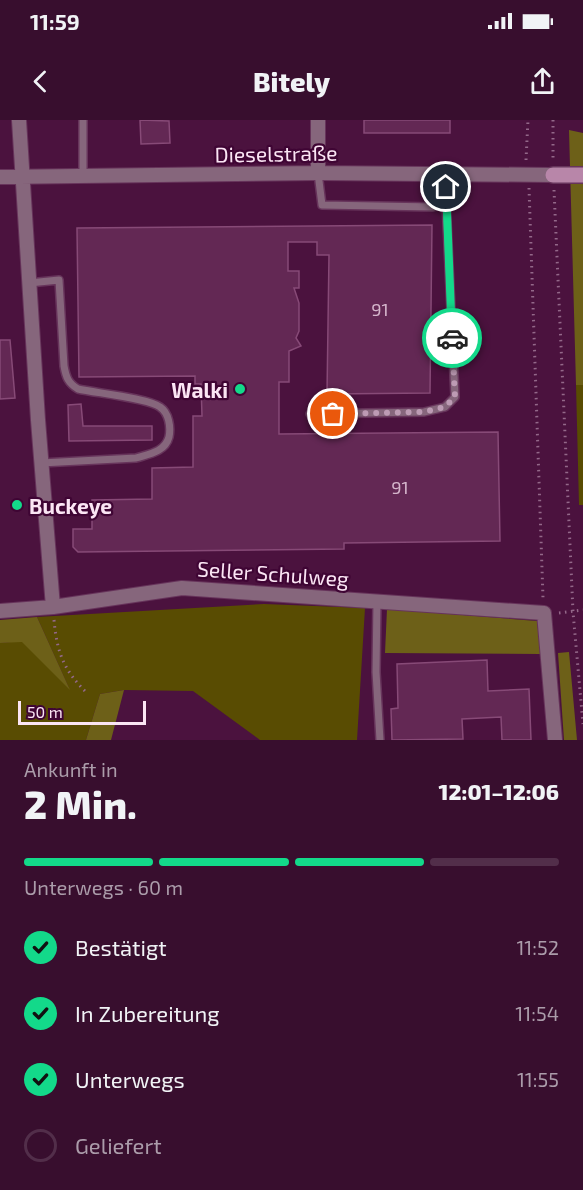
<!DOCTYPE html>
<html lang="de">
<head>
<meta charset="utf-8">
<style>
	:root { --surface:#380e2e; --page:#3f1736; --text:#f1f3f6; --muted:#ab9caa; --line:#522e4a; --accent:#13d98a }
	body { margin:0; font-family:"Exo 2",sans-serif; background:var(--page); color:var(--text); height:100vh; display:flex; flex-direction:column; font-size:22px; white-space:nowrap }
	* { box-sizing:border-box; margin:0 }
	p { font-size:20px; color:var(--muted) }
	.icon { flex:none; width:33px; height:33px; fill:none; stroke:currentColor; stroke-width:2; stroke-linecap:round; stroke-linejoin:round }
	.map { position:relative; height:620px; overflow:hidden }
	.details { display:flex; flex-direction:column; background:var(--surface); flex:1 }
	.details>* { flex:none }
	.scale { position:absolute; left:18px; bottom:15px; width:128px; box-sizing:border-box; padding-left:6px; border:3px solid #fbe5f4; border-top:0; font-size:16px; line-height:21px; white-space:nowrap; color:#fbe5f4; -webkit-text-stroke:4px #3f0534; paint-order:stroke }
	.pin { position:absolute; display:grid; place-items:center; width:51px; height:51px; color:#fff; margin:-26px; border:3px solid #fff; border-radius:50%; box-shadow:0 2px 6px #0007 }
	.courier { position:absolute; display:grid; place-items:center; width:60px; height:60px; margin:-30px; border:4px solid #13d98a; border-radius:50%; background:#fff; color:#222; box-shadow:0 2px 8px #0007 }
	.overview em { font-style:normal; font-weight:800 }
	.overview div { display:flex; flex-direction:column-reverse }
	.overview { display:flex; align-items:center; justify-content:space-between; height:102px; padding:0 24px }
	h1 { font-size:39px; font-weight:800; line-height:45px }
	.bar { display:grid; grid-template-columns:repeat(4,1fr); gap:9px 6px; align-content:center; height:72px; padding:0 24px }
	.bar i { height:8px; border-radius:4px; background:var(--line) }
	.bar .active { background:var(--accent) }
	.bar p { grid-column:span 4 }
	ol { padding:0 24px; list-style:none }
	li { display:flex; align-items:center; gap:18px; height:66px }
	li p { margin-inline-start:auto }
	li .icon { padding:6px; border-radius:50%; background:var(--accent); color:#111; stroke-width:4 }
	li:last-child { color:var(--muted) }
	li i { width:33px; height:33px; border:3px solid var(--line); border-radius:50% }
	.status { display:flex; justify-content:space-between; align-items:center; height:42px; padding:0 30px; background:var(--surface); direction:ltr }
	.status svg { height:16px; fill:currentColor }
	header { display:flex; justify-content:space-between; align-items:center; height:78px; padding:0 24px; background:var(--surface); font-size:27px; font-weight:800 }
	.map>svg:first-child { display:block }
</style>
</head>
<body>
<div class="status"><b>11:59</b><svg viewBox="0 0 49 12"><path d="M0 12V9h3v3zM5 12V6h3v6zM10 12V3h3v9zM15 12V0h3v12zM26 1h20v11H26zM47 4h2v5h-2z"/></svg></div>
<header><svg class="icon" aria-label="back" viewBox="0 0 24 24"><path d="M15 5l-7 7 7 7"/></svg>Bitely<svg class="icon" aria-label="share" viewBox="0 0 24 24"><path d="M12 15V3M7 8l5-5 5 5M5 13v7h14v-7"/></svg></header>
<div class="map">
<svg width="583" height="620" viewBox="0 0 583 620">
	<rect width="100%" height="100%" fill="#4b123e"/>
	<!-- green -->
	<path fill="#594c02" d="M576,265h7v120h-4z
		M264,484l101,4 -8,132h-97l-67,-49 -69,-1 -24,4 -14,46h-86v-97l22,-2 47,47 -32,-71z"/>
	<!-- forest -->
	<path fill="#6d6018" d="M569,10l14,3v252h-7z
		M387,489l150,12 4,33 -156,-1z
		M37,497l33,73 -48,-48 -22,1v-23z
		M569,532l8,88h-13l-6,-87z
		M124,570l-13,50h-25l14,-46z"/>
	<!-- building -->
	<path fill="#632854" stroke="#874a77" stroke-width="1.5" d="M140,0l29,1 1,22 -29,1z
		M364,0h86v13h-86z
		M432,105l-2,168 -103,1 2,-139h-12v-13h-29v29h11v17h-5l5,15v28l-3,7 5,8 -12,5v31h-10v52l219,-2 2,109 -156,2v6l-266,3 -5,-5v-18h19v-29l60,-1v-31l41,-1v-51h9l-1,-32h-6v-8l-116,1 -2,-149z
		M0,220h10l5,58 -15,1z
		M81,284l2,22h69v14l-83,1 -1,-36z
		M487,540l1,31 41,-2 2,51h-29l-1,-23 -39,2 1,20 -71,1 -1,-31 7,-1 -1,-44z"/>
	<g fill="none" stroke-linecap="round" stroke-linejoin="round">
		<!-- lane casing -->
		<g stroke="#67345b" stroke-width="10">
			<path id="lane" d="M83,0v56
				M318,53l4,32 111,2 13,-6v-28
				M29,163l30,-3 5,86c2,11 4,17 14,23 18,4 70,9 82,18 9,6 11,20 9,30 -4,15 -20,17 -33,21l-95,5
				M310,294l114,-2 21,-5 10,-10 -9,-196
				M377,481l-1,71 4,68"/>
		</g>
		<!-- street casing -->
		<g stroke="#67345b" stroke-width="16">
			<path id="street" d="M19,0l19,300 15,187
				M318,53v-53
				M0,57l318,-4 235,2
				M0,491l53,-4 129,-19 362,25 11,127"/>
		</g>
		<!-- secondary casing -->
		<g stroke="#67345b" stroke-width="18">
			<path id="secondary" d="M553,55h30"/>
		</g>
		<!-- path -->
		<path stroke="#936889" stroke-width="3" stroke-dasharray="1.5 4.5" stroke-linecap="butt" d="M553,0v39
			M526,40l2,-40
			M529,68l14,410
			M554,70l19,422 10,112
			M559,493l24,-3
			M54,500c3,33 10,51 34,74"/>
		<!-- lane -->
		<use href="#lane" stroke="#86667c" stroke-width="7"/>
		<!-- street -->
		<use href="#street" stroke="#86667c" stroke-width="14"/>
		<!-- secondary -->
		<use href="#secondary" stroke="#b886a9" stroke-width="15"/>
	</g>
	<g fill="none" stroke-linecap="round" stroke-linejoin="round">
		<!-- done -->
		<path stroke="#bd9bb4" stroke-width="6" stroke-dasharray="0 10.8" d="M333,294l91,-2 21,-5 10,-10 -3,-59"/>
		<!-- route -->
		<path stroke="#13d98a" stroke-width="8" d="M446,67l6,151"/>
	</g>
	<!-- markers -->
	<g fill="#13d98a" stroke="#3f0534" stroke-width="2">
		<circle cx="240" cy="269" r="6"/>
		<circle cx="17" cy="385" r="6"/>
	</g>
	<g text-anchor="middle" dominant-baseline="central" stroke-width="4.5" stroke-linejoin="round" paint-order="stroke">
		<!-- number labels -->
		<g font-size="18" fill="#d5b6cc">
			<text x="380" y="189">91</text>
			<text x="400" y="367">91</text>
		</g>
		<!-- street labels -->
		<g font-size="21" fill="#fbe5f4" stroke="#3f0534">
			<text transform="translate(276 33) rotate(-1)">Dieselstraße</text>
			<text transform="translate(273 453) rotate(4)">Seller Schulweg</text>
		</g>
		<!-- poi labels -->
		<g font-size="21" font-weight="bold" fill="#fbe5f4" stroke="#3f0534" text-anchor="end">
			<text x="228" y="269">Walki</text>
			<text x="29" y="385" text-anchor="start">Buckeye</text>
		</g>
	</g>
</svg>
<div class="scale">50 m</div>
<div class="pin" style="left:333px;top:294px;background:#ea580c"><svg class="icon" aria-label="bag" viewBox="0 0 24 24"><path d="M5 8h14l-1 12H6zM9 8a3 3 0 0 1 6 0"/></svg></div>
<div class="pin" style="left:446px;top:67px;background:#1f2937"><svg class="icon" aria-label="home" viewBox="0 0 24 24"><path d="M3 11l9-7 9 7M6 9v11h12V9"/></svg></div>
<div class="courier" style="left:452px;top:218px"><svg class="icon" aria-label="car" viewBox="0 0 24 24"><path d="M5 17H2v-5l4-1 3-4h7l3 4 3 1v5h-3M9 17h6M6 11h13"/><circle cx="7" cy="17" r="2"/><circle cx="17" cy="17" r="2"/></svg></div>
</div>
<section class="details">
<div class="overview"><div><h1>2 Min.</h1><p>Ankunft in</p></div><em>12:01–12:06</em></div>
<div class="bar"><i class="active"></i><i class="active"></i><i class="active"></i><i></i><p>Unterwegs · 60 m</p></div>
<ol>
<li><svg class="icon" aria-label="check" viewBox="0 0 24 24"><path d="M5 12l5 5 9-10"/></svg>Bestätigt<p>11:52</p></li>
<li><svg class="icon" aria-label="check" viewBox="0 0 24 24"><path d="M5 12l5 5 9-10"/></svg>In Zubereitung<p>11:54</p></li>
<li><svg class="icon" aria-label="check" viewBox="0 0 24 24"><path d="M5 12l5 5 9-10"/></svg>Unterwegs<p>11:55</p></li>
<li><i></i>Geliefert</li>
</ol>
</section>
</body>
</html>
